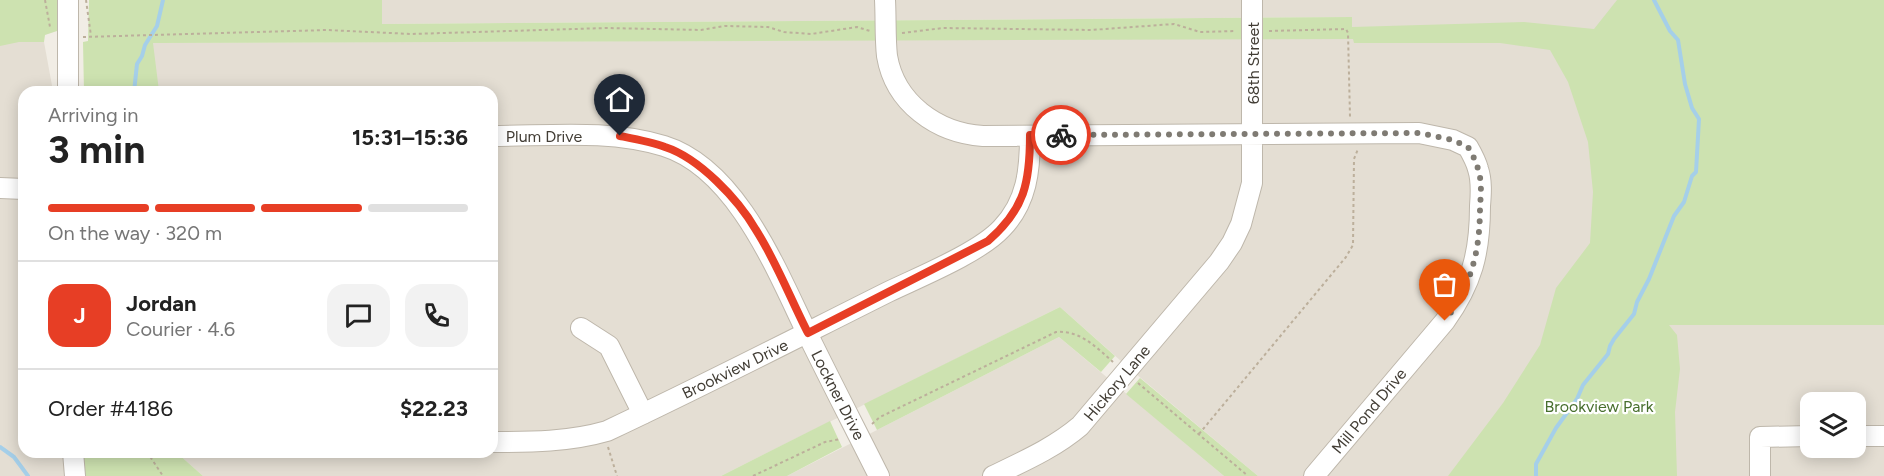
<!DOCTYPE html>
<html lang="en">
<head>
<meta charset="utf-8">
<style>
	:root { --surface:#fff; --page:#f2f2f2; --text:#222; --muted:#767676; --line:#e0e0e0; --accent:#e73e25 }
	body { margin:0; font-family:Figtree,sans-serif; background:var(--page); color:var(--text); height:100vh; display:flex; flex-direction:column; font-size:22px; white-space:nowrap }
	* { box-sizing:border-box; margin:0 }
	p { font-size:20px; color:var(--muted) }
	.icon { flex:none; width:33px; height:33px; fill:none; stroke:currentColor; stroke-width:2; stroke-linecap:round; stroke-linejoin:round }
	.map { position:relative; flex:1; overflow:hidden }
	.sheet { position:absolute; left:18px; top:86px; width:480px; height:372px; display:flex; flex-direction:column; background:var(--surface); border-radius:18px; box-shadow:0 3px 15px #0003 }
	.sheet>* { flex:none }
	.controls { position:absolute; left:1800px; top:392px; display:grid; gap:12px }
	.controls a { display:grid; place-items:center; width:66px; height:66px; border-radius:12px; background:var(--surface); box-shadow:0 3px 15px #0003; font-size:30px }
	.pin { position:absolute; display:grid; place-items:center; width:51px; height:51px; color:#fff; margin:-62px -26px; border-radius:50% 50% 50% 0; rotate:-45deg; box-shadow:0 0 6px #0007 }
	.pin .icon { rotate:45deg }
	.courier { position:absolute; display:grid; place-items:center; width:60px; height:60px; margin:-30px; border:4px solid #e73e25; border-radius:50%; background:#fff; color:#222; box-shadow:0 2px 8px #0007 }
	.overview em { font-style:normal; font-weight:700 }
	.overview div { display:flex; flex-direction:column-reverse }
	.overview { display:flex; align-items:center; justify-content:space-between; height:102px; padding:0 30px }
	h1 { font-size:39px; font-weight:700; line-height:45px }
	.bar { display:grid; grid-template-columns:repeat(4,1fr); gap:9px 6px; align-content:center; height:72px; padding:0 30px }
	.bar i { height:8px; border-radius:4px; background:var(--line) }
	.bar .selected { background:var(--accent) }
	.bar p { grid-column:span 4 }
	.line { display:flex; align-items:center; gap:15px; padding:0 30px; border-top:2px solid var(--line) }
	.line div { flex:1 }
	.round { display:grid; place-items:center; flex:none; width:63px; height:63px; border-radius:18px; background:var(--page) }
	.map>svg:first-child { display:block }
</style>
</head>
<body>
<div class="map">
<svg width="1884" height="476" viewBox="0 0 1884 476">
	<rect width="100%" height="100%" fill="#f1ede5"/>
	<!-- residential -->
	<path fill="#e4ded3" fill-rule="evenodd" d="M382,0h1288l-77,302 -142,174h-193l-128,-107 -70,-62 -339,169h-518l-27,-24h316v-360h-373l12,-49 1221,-5 -1,-21 -969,7z
		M0,42h44l9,49 -29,1v360h49l2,24h-75z
		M1668,325h216v151h-216zM1810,402h46v45h-46z
		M1059,337l165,139h-437l90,-46z"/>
	<!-- green -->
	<path fill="#cde2b0" d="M0,0h57v31l-12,4 -1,7h-25l-19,4z
		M89,0h293v24l970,-7v10l172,-5 70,7 23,-29h267v325h-215l8,10 3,34 -5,43 2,64h-229l55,-73 37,-58 16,-57 34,-45 3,-51 -5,-50 -20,-60 -18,-32 -50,-7h-146l-1,-4 -1200,4 6,48 -75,1 -1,-50 5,-1z
		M1060,307l55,49 -14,16 -42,-35 -182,93 -13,-26z
		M1140,378l118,98h-34l-98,-82z
		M830,421l12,26 -55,29h-66z
		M73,452h103l27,24h-128z"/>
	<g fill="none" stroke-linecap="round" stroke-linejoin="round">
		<!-- stream -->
		<path stroke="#a5cfe9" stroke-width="4" d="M134,92l3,-28 5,-8 3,-11 12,-19 6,-26
			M0,447l14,10 14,19
			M1536,476v-12l20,-36 21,-29 6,-14 25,-31 2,-8 4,-7 20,-25 3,-12 12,-23 25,-63 10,-14 8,-26 4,-4 3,-53 -7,-11 -7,-24 -7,-44 -8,-9 -16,-31"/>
		<!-- minor casing -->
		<g stroke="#beb7ab" stroke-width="22">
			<path id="minor" d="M68,0v92
				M885,0c1,18 0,38 2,56 8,47 50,77 96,80l436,-3 34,7 15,7c4,7 8,14 10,22 4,12 3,25 2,37 0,47 -8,77 -35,115l-131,155
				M492,136c57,0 117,-7 172,10 74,23 114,128 145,191 23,47 47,93 70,139
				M0,188l24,1
				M581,328l28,18 34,68
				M1856,436h28
				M492,442c39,0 77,0 115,-11 94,-44 187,-92 281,-139 31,-15 91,-39 114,-64 25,-26 28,-58 28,-92
				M73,452l2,24
				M993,476c31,-15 61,-28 87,-50l139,-164 13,-19 9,-19 11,-41v-183
				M1760,476v-39l50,-1"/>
		</g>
		<!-- path -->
		<path stroke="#bcaf9b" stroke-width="2" stroke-dasharray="3 3" stroke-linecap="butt" d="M45,0l5,27
			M86,0l5,36
			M1269,31l77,-2 2,4 2,84
			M902,33l41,-5 148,2 83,-6 26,8 36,-1
			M83,37l244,-7 84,4 196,-6 94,2 24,-4 43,1 16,5 27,2 46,-7 13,4
			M1138,383l110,93
			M872,424l8,-7 176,-85c24,-2 40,15 57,30
			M1199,434l147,-177 7,-12 1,-86 4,-10
			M608,447l9,29
			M147,452l16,24
			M753,476l72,-34 16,-3"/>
		<!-- minor -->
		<use href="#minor" stroke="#fff" stroke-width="20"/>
	</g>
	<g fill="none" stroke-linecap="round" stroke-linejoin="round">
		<!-- done -->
		<path stroke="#7f7b73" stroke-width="6" stroke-dasharray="0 10.8" d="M1061,135l358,-2 34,7 15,7c4,7 8,14 10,22 4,12 3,25 2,37 0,46 -8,77 -35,115"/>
		<!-- route -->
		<path stroke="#e73e25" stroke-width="8" d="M620,136c15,3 31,6 45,11 34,11 73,52 91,83 20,31 35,70 52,103l180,-92c37,-32 42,-59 42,-106h31"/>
	</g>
	<g text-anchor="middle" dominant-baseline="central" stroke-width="4.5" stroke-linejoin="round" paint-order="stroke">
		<!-- street labels -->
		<g font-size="16" fill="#423d35" stroke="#fff">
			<text transform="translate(1253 63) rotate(-90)">68th Street</text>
			<text x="544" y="136">Plum Drive</text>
			<text transform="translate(735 369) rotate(-26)">Brookview Drive</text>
			<text transform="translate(1117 383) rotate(-50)">Hickory Lane</text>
			<text transform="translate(838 395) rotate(63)">Lockner Drive</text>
			<text transform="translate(1369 411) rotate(-50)">Mill Pond Drive</text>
		</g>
		<!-- park labels -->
		<g font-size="16" fill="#486f2e" stroke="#fff">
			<text x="1599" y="406">Brookview Park</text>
		</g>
	</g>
</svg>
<div class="controls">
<a><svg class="icon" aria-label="layers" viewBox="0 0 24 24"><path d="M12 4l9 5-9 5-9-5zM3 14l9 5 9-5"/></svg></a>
</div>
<div class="pin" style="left:1445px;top:321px;background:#ea580c"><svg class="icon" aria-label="bag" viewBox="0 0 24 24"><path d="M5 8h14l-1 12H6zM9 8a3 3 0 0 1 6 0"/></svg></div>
<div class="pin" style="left:620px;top:136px;background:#1f2937"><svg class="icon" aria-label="home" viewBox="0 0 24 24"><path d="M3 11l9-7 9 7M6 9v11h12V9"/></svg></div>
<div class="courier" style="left:1061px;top:135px"><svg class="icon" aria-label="bike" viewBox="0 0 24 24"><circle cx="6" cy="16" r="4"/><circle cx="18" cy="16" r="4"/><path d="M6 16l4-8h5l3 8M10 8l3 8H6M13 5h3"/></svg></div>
<section class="sheet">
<div class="overview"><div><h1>3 min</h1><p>Arriving in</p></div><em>15:31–15:36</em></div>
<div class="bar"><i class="selected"></i><i class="selected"></i><i class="selected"></i><i></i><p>On the way · 320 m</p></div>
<div class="line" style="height:108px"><b class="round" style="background:var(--accent);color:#fff">J</b><div><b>Jordan</b><p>Courier · 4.6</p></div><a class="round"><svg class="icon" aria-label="chat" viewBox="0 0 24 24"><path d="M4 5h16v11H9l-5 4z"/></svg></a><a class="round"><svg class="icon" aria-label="phone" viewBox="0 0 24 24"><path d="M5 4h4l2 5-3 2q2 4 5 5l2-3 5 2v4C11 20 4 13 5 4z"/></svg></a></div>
<div class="line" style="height:78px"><div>Order #4186</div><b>$22.23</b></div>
</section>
</div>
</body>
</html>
